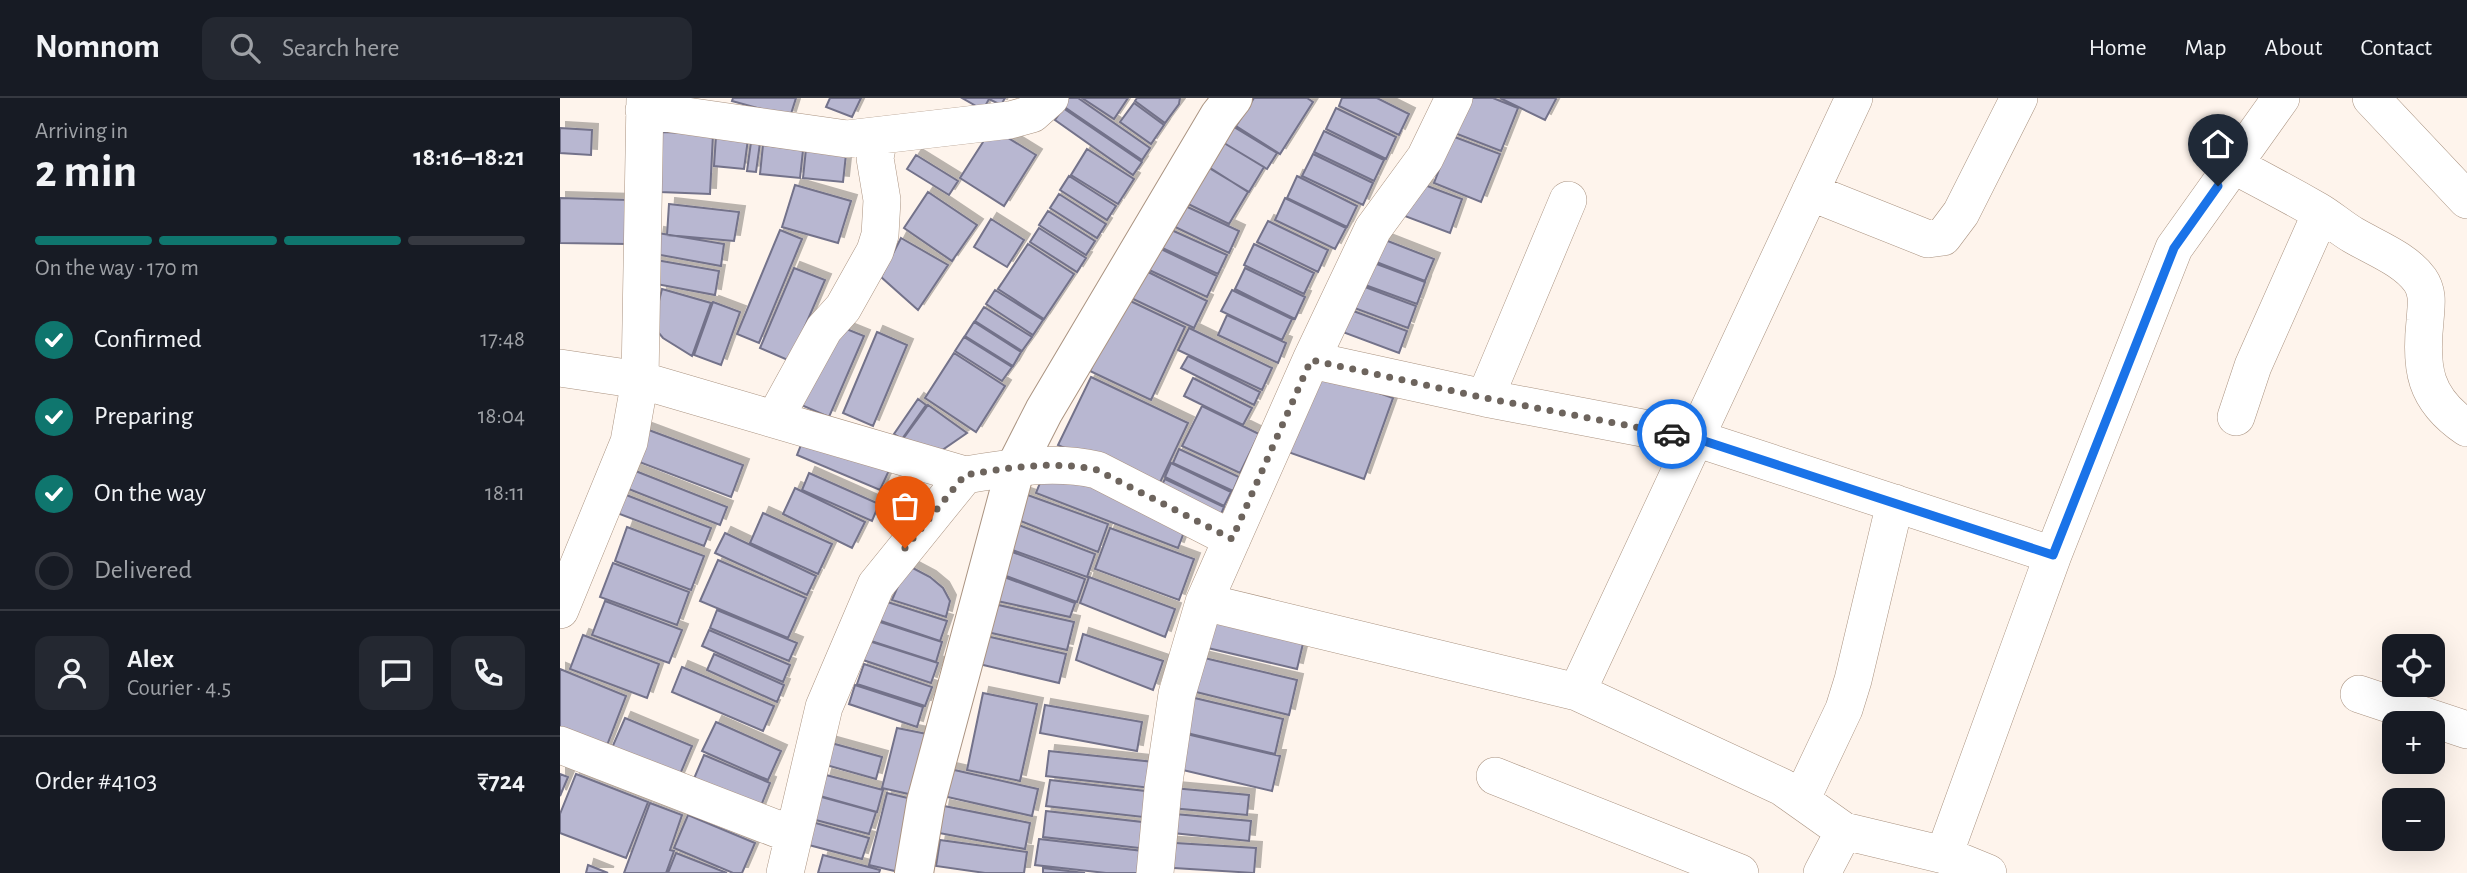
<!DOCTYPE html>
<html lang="en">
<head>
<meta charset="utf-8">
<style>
	:root { --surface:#171b24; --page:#242831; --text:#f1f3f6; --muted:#9ea1a6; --line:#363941; --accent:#0f766e }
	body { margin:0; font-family:"Alegreya Sans",sans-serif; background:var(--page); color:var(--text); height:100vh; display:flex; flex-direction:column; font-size:26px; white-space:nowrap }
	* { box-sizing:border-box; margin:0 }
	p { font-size:23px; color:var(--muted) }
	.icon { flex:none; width:38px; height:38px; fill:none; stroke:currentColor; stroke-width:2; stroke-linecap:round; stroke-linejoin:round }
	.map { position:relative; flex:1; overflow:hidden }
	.sheet { display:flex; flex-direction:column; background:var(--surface); width:560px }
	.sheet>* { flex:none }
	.controls { position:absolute; left:1822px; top:536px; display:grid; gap:14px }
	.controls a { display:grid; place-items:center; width:63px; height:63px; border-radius:14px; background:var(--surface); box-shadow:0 7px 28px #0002; font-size:35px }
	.pin { position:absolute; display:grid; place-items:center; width:60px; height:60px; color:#fff; margin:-72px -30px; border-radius:50% 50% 50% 0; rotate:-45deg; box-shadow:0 0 7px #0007 }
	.pin .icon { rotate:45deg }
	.courier { position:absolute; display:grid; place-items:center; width:70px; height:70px; margin:-35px; border:5px solid #1a73e8; border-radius:50%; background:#fff; color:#222; box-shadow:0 2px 9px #0007 }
	.headline em { font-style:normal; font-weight:600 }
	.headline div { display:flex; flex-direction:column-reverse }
	.headline { display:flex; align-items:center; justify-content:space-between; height:119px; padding:0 35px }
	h1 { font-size:46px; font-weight:600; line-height:52px }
	.bar { display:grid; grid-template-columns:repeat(4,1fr); gap:10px 7px; align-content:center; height:84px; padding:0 35px }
	.bar i { height:9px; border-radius:5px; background:var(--line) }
	.bar .active { background:var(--accent) }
	.bar p { grid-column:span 4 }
	.line { display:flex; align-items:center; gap:18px; padding:0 35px; border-top:2px solid var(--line) }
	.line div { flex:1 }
	.round { display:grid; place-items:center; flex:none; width:74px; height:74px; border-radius:14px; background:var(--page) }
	ol { padding:0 35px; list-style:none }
	li { display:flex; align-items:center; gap:21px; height:77px }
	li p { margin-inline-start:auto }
	li .icon { padding:7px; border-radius:50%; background:var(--accent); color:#fff; stroke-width:4 }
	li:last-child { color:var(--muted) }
	li i { width:38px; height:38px; border:4px solid var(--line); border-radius:50% }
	header { display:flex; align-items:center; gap:42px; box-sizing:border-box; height:98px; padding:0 35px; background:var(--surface); border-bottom:2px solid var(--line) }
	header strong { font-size:33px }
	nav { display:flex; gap:38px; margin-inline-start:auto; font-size:24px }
	.search { width:490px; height:63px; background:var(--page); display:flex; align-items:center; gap:18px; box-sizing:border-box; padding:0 24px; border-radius:14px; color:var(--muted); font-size:26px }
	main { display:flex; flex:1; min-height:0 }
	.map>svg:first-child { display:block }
</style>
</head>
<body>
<header>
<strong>Nomnom</strong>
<div class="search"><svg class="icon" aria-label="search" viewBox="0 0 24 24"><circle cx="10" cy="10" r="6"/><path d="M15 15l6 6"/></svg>Search here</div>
<nav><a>Home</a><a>Map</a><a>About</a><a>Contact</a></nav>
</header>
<main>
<section class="sheet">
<div class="headline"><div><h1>2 min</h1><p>Arriving in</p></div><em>18:16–18:21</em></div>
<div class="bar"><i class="active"></i><i class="active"></i><i class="active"></i><i></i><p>On the way · 170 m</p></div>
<ol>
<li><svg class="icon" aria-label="check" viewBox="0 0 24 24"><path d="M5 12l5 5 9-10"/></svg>Confirmed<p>17:48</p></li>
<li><svg class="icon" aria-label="check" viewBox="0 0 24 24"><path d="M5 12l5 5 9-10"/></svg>Preparing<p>18:04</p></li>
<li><svg class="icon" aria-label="check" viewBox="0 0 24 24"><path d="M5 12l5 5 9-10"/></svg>On the way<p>18:11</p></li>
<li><i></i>Delivered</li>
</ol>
<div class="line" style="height:126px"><a class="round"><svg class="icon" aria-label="person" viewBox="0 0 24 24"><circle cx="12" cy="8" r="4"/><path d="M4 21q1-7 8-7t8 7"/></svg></a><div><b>Alex</b><p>Courier · 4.5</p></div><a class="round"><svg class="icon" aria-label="chat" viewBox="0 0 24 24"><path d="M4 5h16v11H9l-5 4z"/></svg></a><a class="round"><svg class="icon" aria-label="phone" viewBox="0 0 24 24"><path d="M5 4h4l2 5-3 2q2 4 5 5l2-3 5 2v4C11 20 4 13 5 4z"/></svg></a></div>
<div class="line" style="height:91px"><div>Order #4103</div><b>₹724</b></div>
</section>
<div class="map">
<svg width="1907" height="775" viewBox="0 0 1907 775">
	<defs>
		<filter id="shadow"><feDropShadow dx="6" dy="-6" stdDeviation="0" flood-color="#0004"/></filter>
	</defs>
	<rect width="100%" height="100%" fill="#fef4ec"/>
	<!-- building -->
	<path fill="#b8b7d1" stroke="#73728a" stroke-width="2" filter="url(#shadow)" d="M173,0h63l-6,19 -58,-16z
		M270,0h31l-9,19 -26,-10z
		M402,0h43l-4,7 -12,-6 -6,11z
		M508,0h10l72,50 -8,12 -79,-54z
		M522,0h46l-14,21z
		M577,0h43l-1,6 -14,19 -30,-22z
		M694,0h53l6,4 -33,52 -44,-28z
		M782,0h35l32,16 -10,21 -60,-29z
		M905,0h28l25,10 -17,43 -49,-19z
		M940,0h55l1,1 -11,21z
		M574,5l30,22 -13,19 -31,-22z
		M503,10l79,54 -9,13 -78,-55z
		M776,10l60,29 -10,22 -60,-30z
		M674,29l43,26 -10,16 -43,-26z
		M0,30l32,2 -1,25 -31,-2z
		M432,30l44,27 -32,51 -44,-28z
		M764,33l60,29 -10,21 -60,-29z
		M102,34l51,2 -3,60 -50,-2z
		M156,38l32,3 -4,30 -30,-3z
		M892,38l48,18 -19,48 -47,-19z
		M659,42l45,27 -15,25 -45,-27z
		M191,44l9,1 -4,29 -9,-1z
		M203,47l40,5 -3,28 -40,-4z
		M246,51l40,5 -3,28 -40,-4z
		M527,51l47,30 -16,25 -47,-29z
		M753,56l60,29 -10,22 -61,-29z
		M356,57l42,26 -9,14 -42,-26z
		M644,66l44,28 -19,32 -49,-24z
		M509,78l47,30 -9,14 -47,-30z
		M737,78l60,30 -10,21 -60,-29z
		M854,83l48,18 -12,34 -48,-18z
		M235,87l56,16 -13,42 -56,-16z
		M368,94l49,33 -25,36 -48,-33z
		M499,96l47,30 -9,14 -47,-30z
		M0,100l69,2 -1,44 -68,-1z
		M725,100l61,30 -11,21 -60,-29z
		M619,105l60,28 -10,22 -60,-29z
		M109,106l70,8 -5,29 -67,-6z
		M488,113l47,30 -9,14 -47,-30z
		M431,121l33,21 -17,27 -33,-20z
		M708,123l60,29 -10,22 -61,-30z
		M479,130l47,30 -9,14 -47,-30z
		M607,130l60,27 -9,19 -60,-28z
		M220,132l22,9 -43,104 -22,-9z
		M98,135l66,11 -3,22 -66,-12z
		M815,138l59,23 -9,22 -59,-23z
		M341,140l47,27 -30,45 -37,-33z
		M468,146l46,30 -30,45 -46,-30z
		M694,146l60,29 -10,21 -60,-29z
		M597,149l60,29 -10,21 -60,-28z
		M96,162l63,11 -4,24 -64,-12z
		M806,162l59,22 -8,22 -60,-22z
		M234,170l31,12 -35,81 -30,-13z
		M685,170l60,29 -10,22 -60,-30z
		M584,172l63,31 -13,27 -63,-30z
		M797,186l59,22 -8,22 -59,-22z
		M102,191l49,14 -19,53 -29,-18 -5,-6 -4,-11z
		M435,192l48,30 -10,15 -47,-31z
		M672,192l60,29 -10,21 -61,-29z
		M564,200l61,29 -34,73 -61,-29z
		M153,204l27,10 -19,53 -27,-10z
		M424,209l48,30 -10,14 -47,-30z
		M788,211l59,22 -8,22 -59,-22z
		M667,217l59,28 -8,20 -60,-28z
		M414,224l47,30 -8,14 -48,-30z
		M274,226l30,12 -35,81 -30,-13z
		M629,230l83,40 -10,22 -84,-40z
		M317,234l30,13 -34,81 -30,-13z
		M404,239l48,30 -10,14 -47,-30z
		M394,255l51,33 -29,46 -51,-34z
		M628,258l72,36 -6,13 -73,-37z
		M757,273l76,27 -29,81 -76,-27z
		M531,279l97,46 -32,68 -98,-46z
		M633,280l59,30 -9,17 -59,-29z
		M358,301l8,6 -24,34 -8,-5z
		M368,307l39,28 -32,22 -32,-16z
		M642,308l57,28 -19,39 -58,-27z
		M86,331l97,36 -12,32 -97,-37z
		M247,332l84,36 -11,24 -83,-35z
		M619,351l60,28 -6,14 -60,-28z
		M611,365l60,29 -7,14 -59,-29z
		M486,370l141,56 -9,24 -142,-55z
		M73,372l94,37 -7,18 -94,-37z
		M249,375l70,31 -7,17 -70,-31z
		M605,381l59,28 -6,14 -60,-29z
		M235,390l70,34 -13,26 -69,-34z
		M56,393l95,37 -7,18 -95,-36z
		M462,395l86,31 -10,28 -85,-34z
		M203,415l69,31 -14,30 -68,-31z
		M456,426l79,30 -8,23 -80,-29z
		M67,429l77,29 -13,34 -76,-29z
		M550,430l84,31 -15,41 -84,-31z
		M165,435l91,43 -9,19 -92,-42z
		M447,452l78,29 -8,23 -79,-29z
		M158,462l88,38 -18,40 -88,-37z
		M53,465l76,29 -12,33 -77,-28z
		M347,467l23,12 13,11 7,13 -4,16 -54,-17z
		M436,476l79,29 -5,14 -82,-18z
		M529,479l86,32 -10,28 -85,-34z
		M318,501l69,22 -7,20 -68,-23z
		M45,503l77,29 -13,33 -77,-28z
		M434,506l80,18 -7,28 -80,-18z
		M157,512l80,33 -8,18 -79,-33z
		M644,513l101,24 -8,34 -102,-24z
		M314,522l68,22 -6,20 -68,-22z
		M149,532l81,35 -7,17 -81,-36z
		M523,536l80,27 -10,29 -77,-30z
		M23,537l76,29 -12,34 -77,-29z
		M426,538l80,18 -7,29 -80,-19z
		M309,543l69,22 -7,20 -68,-23z
		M154,556l70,31 -7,17 -70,-32z
		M636,558l101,24 -8,35 -101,-25z
		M304,566l68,23 -7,19 -68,-22z
		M122,569l92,39 -11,25 -91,-39z
		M0,571l66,27 -22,57 -44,-14z
		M295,587l68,22 -6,20 -68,-23z
		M423,595l54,11 -17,77 -53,-11z
		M622,597l101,24 -8,35 -101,-24z
		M485,607l97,17 -5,29 -97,-18z
		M65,620l67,28 -14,33 -67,-29z
		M156,624l65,29 -13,29 -66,-29z
		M337,630l30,6 -14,61 -31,-7z
		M618,634l102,24 -8,35 -102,-24z
		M264,643l58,16 -6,22 -57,-16z
		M489,653l105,11 -3,26 -105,-12z
		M144,657l66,28 -13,33 -67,-28z
		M390,671l88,20 -6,27 -89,-20z
		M0,676l8,3 -8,19z
		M16,676l72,28 -22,56 -66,-25v-19z
		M266,677l57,15 -6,22 -57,-16z
		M490,682l104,12 -2,26 -106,-12z
		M613,690l76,7 -2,20 -76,-7z
		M327,695l29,7 -17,72 -30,-7z
		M258,698l58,16 -7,22 -57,-15z
		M90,705l32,12 -12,35 4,1 -8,22h-42z
		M384,708l86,17 -5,26 -86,-16z
		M486,713l105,12 -3,26 -105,-12z
		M615,716l76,7 -2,20 -76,-8z
		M128,717l67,28 -13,30h-9l-59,-25z
		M252,724l57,16 -7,21 -57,-15z
		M479,741l104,12 -2,22h-35l-71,-8z
		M380,742l87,12 -3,21h-39l-49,-7z
		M599,744l97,6 -2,25 -96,-6z
		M116,755l51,20h-59z
		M263,757l57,15 -1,3h-61z
		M28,767l20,8h-22z
		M483,770l42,5h-42z"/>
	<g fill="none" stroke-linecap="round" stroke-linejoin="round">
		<!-- minor casing -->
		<g stroke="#aa9381" stroke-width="38">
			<path id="minor" d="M1811,0l96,102
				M84,12l203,29 163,-19 22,-6 18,-16
				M1673,67c29,15 57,30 85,46 12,7 23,17 35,24 22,13 52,24 67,45 9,13 6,26 5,41 -5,47 -1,78 42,107
				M1250,94l118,47 15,-2 18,-24 58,-115
				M751,262l174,38 210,40 358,117
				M0,270l80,12 325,95
				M925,300l83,-198
				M1676,319l17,-51 68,-153
				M215,320l49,-89 19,-21 32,-57 5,-16 2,-35 -7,-42 4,-21
				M644,504l373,90 205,95 62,44 100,24 44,18
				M0,512l69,-168 11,-62 5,-282
				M1017,594l277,-594
				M1799,596l108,36
				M0,647l233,90
				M935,678l245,97
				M1241,702l43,-91 9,-29 42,-177
				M1384,757l109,-300 121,-307 107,-150
				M225,775l39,-166 52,-122 89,-110c43,-7 89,-15 132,-5l135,69
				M595,775l8,-84 14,-95 27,-92 107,-242 62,-131 52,-71 29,-60
				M1262,775l22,-42"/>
		</g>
		<!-- secondary casing -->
		<g stroke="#aa9381" stroke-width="40">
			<path id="secondary" d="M354,775l12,-71 90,-336 28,-55 175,-295 14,-18"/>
		</g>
		<!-- minor -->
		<use href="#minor" stroke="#fff" stroke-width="37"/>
		<!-- secondary -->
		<use href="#secondary" stroke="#fff" stroke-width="38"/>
	</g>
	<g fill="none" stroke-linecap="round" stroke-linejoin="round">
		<!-- done -->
		<path stroke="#6d645d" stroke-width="7" stroke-dasharray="0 12.6" d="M345,450l60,-73c42,-7 89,-15 132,-5l135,69 79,-179 174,38 187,36"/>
		<!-- route -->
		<path stroke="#1a73e8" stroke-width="9" d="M1112,336l23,4 358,117 121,-307 44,-62"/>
	</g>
</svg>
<div class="controls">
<a><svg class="icon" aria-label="locate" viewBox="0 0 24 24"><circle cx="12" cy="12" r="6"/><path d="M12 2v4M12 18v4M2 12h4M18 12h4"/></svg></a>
<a>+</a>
<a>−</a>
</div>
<div class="pin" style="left:345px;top:450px;background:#ea580c"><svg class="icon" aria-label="bag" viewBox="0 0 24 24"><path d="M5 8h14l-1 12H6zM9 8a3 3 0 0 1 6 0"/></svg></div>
<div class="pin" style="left:1658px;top:88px;background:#1f2937"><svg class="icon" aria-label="home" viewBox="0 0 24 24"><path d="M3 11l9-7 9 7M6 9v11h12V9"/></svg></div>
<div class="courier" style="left:1112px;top:336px"><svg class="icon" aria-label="car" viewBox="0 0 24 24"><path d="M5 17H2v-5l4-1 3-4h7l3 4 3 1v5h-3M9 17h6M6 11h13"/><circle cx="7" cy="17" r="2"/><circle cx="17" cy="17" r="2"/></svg></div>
</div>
</main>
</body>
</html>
